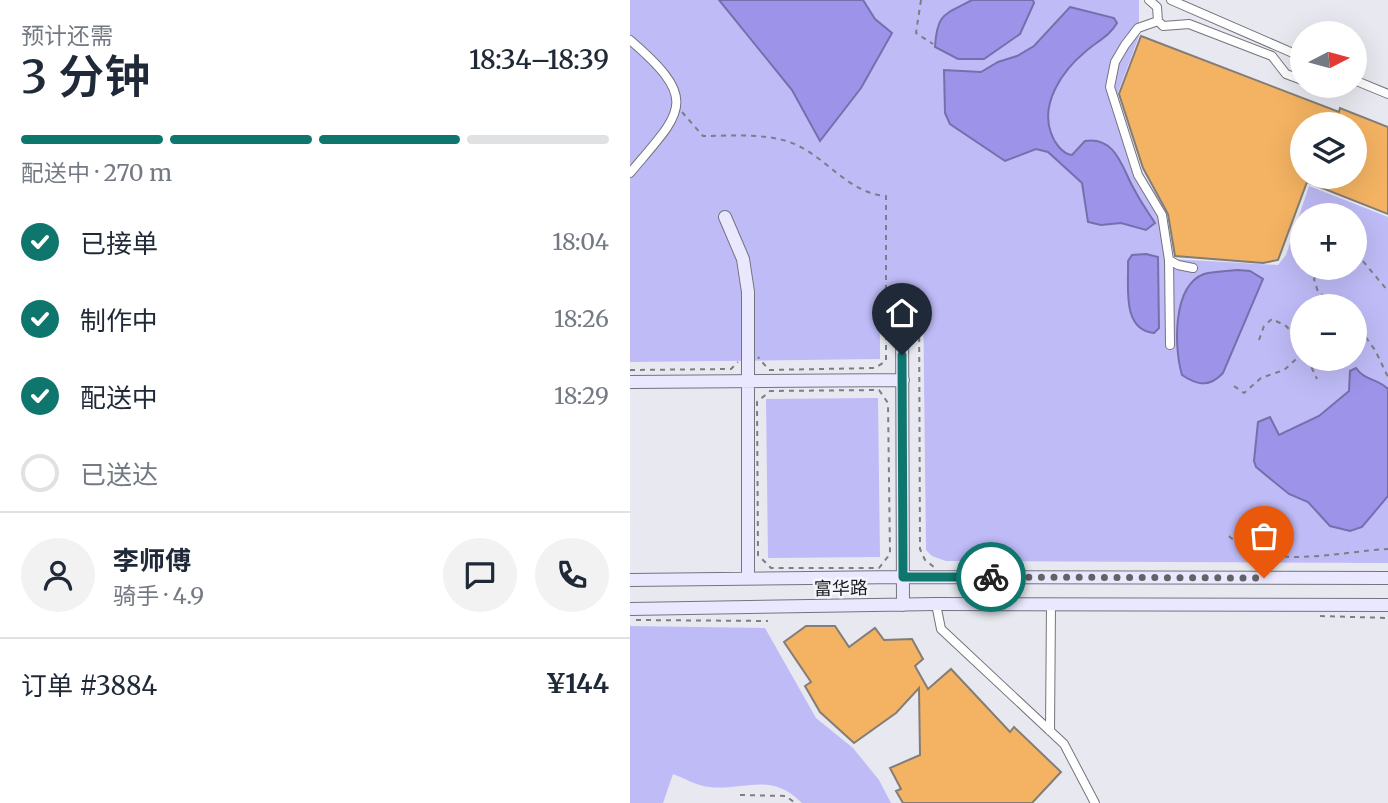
<!DOCTYPE html>
<html lang="zh">
<head>
<meta charset="utf-8">
<style>
	:root { --surface:#fff; --page:#f2f2f3; --text:#1f2937; --muted:#747a83; --line:#e0e1e3; --accent:#0f766e }
	body { margin:0; font-family:Merriweather,"Noto Sans SC",serif; background:var(--page); color:var(--text); height:100vh; display:flex; flex-direction:column; font-size:26px; white-space:nowrap }
	* { box-sizing:border-box; margin:0 }
	p { font-size:23px; color:var(--muted) }
	.icon { flex:none; width:38px; height:38px; fill:none; stroke:currentColor; stroke-width:2; stroke-linecap:round; stroke-linejoin:round }
	.map { position:relative; flex:1; overflow:hidden }
	.side { display:flex; flex-direction:column; background:var(--surface); width:630px }
	.side>* { flex:none }
	.needle { width:46px; rotate:84deg }
	.fabs { position:absolute; left:660px; top:21px; display:grid; gap:14px }
	.fabs a { display:grid; place-items:center; width:77px; height:77px; border-radius:50%; background:var(--surface); box-shadow:0 7px 28px #0002; font-size:35px }
	.pin { position:absolute; display:grid; place-items:center; width:60px; height:60px; color:#fff; margin:-72px -30px; border-radius:50% 50% 50% 0; rotate:-45deg; box-shadow:0 0 7px #0007 }
	.pin .icon { rotate:45deg }
	.courier { position:absolute; display:grid; place-items:center; width:70px; height:70px; margin:-35px; border:5px solid #0f766e; border-radius:50%; background:#fff; color:#222; box-shadow:0 2px 9px #0007 }
	.overview em { font-style:normal; font-weight:600 }
	.overview div { display:flex; flex-direction:column-reverse }
	.overview { display:flex; align-items:center; justify-content:space-between; height:119px; padding:0 21px }
	h1 { font-size:46px; font-weight:600; line-height:52px }
	.bar { display:grid; grid-template-columns:repeat(4,1fr); gap:10px 7px; align-content:center; height:84px; padding:0 21px }
	.bar i { height:9px; border-radius:5px; background:var(--line) }
	.bar .selected { background:var(--accent) }
	.bar p { grid-column:span 4 }
	.line { display:flex; align-items:center; gap:18px; padding:0 21px; border-top:2px solid var(--line) }
	.line div { flex:1 }
	.round { display:grid; place-items:center; flex:none; width:74px; height:74px; border-radius:37px; background:var(--page) }
	ol { padding:0 21px; list-style:none }
	li { display:flex; align-items:center; gap:21px; height:77px }
	li p { margin-inline-start:auto }
	li .icon { padding:7px; border-radius:50%; background:var(--accent); color:#fff; stroke-width:4 }
	li:last-child { color:var(--muted) }
	li i { width:38px; height:38px; border:4px solid var(--line); border-radius:50% }
	main { display:flex; flex:1; min-height:0 }
	.map>svg:first-child { display:block }
</style>
</head>
<body>
<main>
<section class="side">
<div class="overview"><div><h1>3 分钟</h1><p>预计还需</p></div><em>18:34–18:39</em></div>
<div class="bar"><i class="selected"></i><i class="selected"></i><i class="selected"></i><i></i><p>配送中 · 270 m</p></div>
<ol>
<li><svg class="icon" aria-label="check" viewBox="0 0 24 24"><path d="M5 12l5 5 9-10"/></svg>已接单<p>18:04</p></li>
<li><svg class="icon" aria-label="check" viewBox="0 0 24 24"><path d="M5 12l5 5 9-10"/></svg>制作中<p>18:26</p></li>
<li><svg class="icon" aria-label="check" viewBox="0 0 24 24"><path d="M5 12l5 5 9-10"/></svg>配送中<p>18:29</p></li>
<li><i></i>已送达</li>
</ol>
<div class="line" style="height:126px"><a class="round"><svg class="icon" aria-label="person" viewBox="0 0 24 24"><circle cx="12" cy="8" r="4"/><path d="M4 21q1-7 8-7t8 7"/></svg></a><div><b>李师傅</b><p>骑手 · 4.9</p></div><a class="round"><svg class="icon" aria-label="chat" viewBox="0 0 24 24"><path d="M4 5h16v11H9l-5 4z"/></svg></a><a class="round"><svg class="icon" aria-label="phone" viewBox="0 0 24 24"><path d="M5 4h4l2 5-3 2q2 4 5 5l2-3 5 2v4C11 20 4 13 5 4z"/></svg></a></div>
<div class="line" style="height:91px"><div>订单 #3884</div><b>¥144</b></div>
</section>
<div class="map">
<svg width="758" height="803" viewBox="0 0 758 803">
	<rect width="100%" height="100%" fill="#e8e8f0"/>
	<!-- green -->
	<path fill="#bfbbf7" fill-rule="evenodd" d="M0,0h509v36l-22,59 22,72 25,40 8,52 106,6 8,-10 23,-69 79,31v346l-442,-2 -14,-5 -6,-6 -3,-258 -43,-1v68l-250,3zM672,215h52v53h-52zM672,306h52v53h-52z
		M248,398l2,159 -112,1 -2,-159z
		M0,626l135,2 51,90 37,30 26,32 12,23h-89c-31,-32 -57,-12 -93,-16 -12,-1 -25,-9 -36,-13l-10,29h-33z"/>
	<!-- water -->
	<path fill="#9d94ea" stroke="#766fac" stroke-width="2" d="M89,0h144l12,19 17,14 -31,55 -41,53 -28,-51z
		M342,0h61l1,3 -14,31 -36,25h-26l-23,-12c2,-34 9,-32 37,-47z
		M440,7l44,11 3,5c-8,14 -20,18 -32,29 -22,18 -45,51 -34,81 3,9 11,21 21,22l13,-14c32,-5 38,30 49,48 6,12 14,23 21,34l-9,7 -25,-7 -20,2 -13,-3 -6,-39 -34,-31 -12,-3 -31,12 -55,-37 -5,-11 -1,-43 37,2 17,-10 19,-6 17,-10z
		M516,254l12,3 1,71 -5,5c-33,-3 -25,-48 -26,-72l4,-6z
		M608,270l12,1 13,8 -40,94c-13,14 -25,13 -41,2 -8,-27 -10,-89 22,-101 10,-3 24,-3 34,-4z
		M726,368c9,13 21,10 32,21v107l-26,31 -12,4 -20,-5 -22,-24 -19,-8 -33,-27 -2,-6 4,-39 12,-5 9,18 40,-19 30,-25 1,-20z"/>
	<!-- building -->
	<path fill="#f4b362" stroke="#837d77" stroke-width="2" fill-rule="evenodd" d="M511,36l198,76 1,-4 48,19v87l-81,-32 -29,78 -15,3 -88,-7 -7,-42 -25,-46 -24,-74zM672,124h52v53h-52z
		M176,626h29l14,21 26,-19 9,12 28,-1 11,20 -8,7 13,23 23,-20 59,63 4,-5 47,45 -29,31h-129l-7,-12 5,-2 -11,-21 30,-13 -1,-67 -23,25 -42,30 -34,-31 -15,-26 6,-4 -27,-40z"/>
	<g fill="none" stroke-linecap="round" stroke-linejoin="round">
		<!-- street casing -->
		<g stroke="#74747c" stroke-width="10">
			<path id="street" d="M519,0l8,7 1,14 5,5 26,-2 83,32 14,18 16,6
				M541,0l131,57
				M528,21l-20,7 -13,17 -10,17 -5,25 28,88 24,40 7,45 9,5 15,3
				M0,40c71,61 52,71 0,133
				M724,80l34,14
				M691,86h11
				M539,260l1,85
				M306,604l5,25 123,115 31,59
				M420,731l1,-127"/>
		</g>
		<!-- secondary casing -->
		<g stroke="#74747c" stroke-width="14">
			<path id="secondary" d="M95,217l18,42 5,33v286
				M272,304l1,301
				M0,382l273,-2
				M0,580l273,-3 485,1
				M0,609l306,-5 452,1"/>
		</g>
		<!-- path -->
		<path stroke="#7d7d83" stroke-width="2" stroke-dasharray="5 5" stroke-linecap="butt" d="M291,0l-5,33 17,11
			M52,112l21,24c30,0 68,-4 96,10 31,16 51,47 87,50v165l-11,7 -106,2 -11,-13
			M724,257l8,3 26,31
			M690,268l-6,11 4,13 21,14
			M289,297l1,252 5,11 9,7
			M724,321l21,29 13,27
			M724,332l7,-4
			M629,340l5,-14 8,-7 14,7 16,16
			M684,359l-4,5 7,15
			M0,370l101,-1 7,-7
			M604,386l10,7 17,-15 23,-8 18,-16
			M249,390l9,13 2,151 -11,14h-108l-13,-13 -1,-153 13,-11z
			M619,530l9,12 19,12
			M599,536c38,36 112,15 159,13
			M690,616l68,2
			M6,620l132,1
			M110,795l46,1 9,7"/>
		<!-- street -->
		<use href="#street" stroke="#fff" stroke-width="8"/>
		<!-- secondary -->
		<use href="#secondary" stroke="#eae8fe" stroke-width="12"/>
	</g>
	<g fill="none" stroke-linecap="round" stroke-linejoin="round">
		<!-- done -->
		<path stroke="#626267" stroke-width="7" stroke-dasharray="0 12.6" d="M361,577l273,1"/>
		<!-- route -->
		<path stroke="#0f766e" stroke-width="9" d="M272,355l1,222h88"/>
	</g>
	<g text-anchor="middle" dominant-baseline="central" stroke-width="5" stroke-linejoin="round" paint-order="stroke">
		<!-- street labels -->
		<g font-size="18" fill="#1a1a1d" stroke="#f5f5fe">
			<text transform="translate(211 588) rotate(-1)">富华路</text>
		</g>
	</g>
</svg>
<div class="fabs">
<a><svg class="needle" viewBox="-14 -14 28 28"><path d="M0-13l5 13h-10z" fill="#e53935"/><path d="M0 13l5-13h-10z" fill="#747a83"/></svg></a>
<a><svg class="icon" aria-label="layers" viewBox="0 0 24 24"><path d="M12 4l9 5-9 5-9-5zM3 14l9 5 9-5"/></svg></a>
<a>+</a>
<a>−</a>
</div>
<div class="pin" style="left:634px;top:578px;background:#ea580c"><svg class="icon" aria-label="bag" viewBox="0 0 24 24"><path d="M5 8h14l-1 12H6zM9 8a3 3 0 0 1 6 0"/></svg></div>
<div class="pin" style="left:272px;top:355px;background:#1f2937"><svg class="icon" aria-label="home" viewBox="0 0 24 24"><path d="M3 11l9-7 9 7M6 9v11h12V9"/></svg></div>
<div class="courier" style="left:361px;top:577px"><svg class="icon" aria-label="bike" viewBox="0 0 24 24"><circle cx="6" cy="16" r="4"/><circle cx="18" cy="16" r="4"/><path d="M6 16l4-8h5l3 8M10 8l3 8H6M13 5h3"/></svg></div>
</div>
</main>
</body>
</html>
